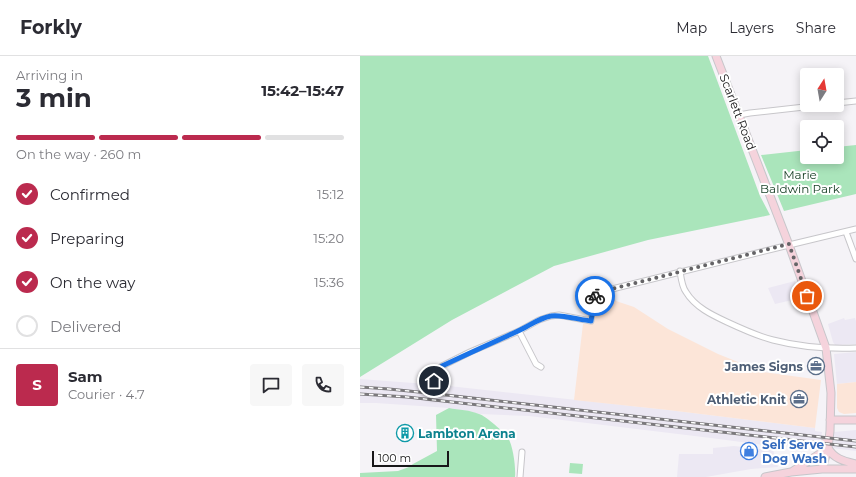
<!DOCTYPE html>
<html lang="en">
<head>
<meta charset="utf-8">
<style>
	:root { --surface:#fff; --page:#f7f7f7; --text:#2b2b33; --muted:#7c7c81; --line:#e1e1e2; --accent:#bb2a4e }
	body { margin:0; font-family:Montserrat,sans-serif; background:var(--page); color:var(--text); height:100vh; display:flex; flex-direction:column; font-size:15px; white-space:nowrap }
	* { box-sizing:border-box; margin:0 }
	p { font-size:13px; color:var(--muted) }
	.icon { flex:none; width:22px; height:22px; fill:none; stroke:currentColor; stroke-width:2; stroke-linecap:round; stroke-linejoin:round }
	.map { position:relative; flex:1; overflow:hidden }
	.drawer { display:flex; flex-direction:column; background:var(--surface); width:360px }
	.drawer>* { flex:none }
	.needle { width:26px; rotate:11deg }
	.fabs { position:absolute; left:440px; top:12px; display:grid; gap:8px }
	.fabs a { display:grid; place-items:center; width:44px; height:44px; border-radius:4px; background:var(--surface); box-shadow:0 2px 10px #0003; font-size:20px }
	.scale { position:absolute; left:12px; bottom:10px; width:77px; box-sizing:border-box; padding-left:4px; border:2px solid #181719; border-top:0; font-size:11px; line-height:14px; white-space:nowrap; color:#181719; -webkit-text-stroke:3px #fff; paint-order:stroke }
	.pin { position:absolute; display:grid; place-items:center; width:34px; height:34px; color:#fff; margin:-17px; border:2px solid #fff; border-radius:50%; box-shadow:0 1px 4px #0007 }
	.courier { position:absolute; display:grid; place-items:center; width:40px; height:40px; margin:-20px; border:3px solid #1a73e8; border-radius:50%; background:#fff; color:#222; box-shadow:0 1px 5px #0007 }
	.headline em { font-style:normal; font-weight:700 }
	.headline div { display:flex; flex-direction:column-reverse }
	.headline { display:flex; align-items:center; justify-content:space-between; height:68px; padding:0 16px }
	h1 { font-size:26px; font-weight:700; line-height:30px }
	.bar { display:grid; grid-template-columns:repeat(4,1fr); gap:6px 4px; align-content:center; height:48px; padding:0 16px }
	.bar i { height:5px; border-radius:3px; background:var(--line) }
	.bar .on { background:var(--accent) }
	.bar p { grid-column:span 4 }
	.line { display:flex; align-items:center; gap:10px; padding:0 16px; border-top:1px solid var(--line) }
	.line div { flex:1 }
	.round { display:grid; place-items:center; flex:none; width:42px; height:42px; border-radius:4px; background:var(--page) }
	ol { padding:0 16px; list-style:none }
	li { display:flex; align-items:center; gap:12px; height:44px }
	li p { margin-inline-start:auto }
	li .icon { padding:4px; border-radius:50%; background:var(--accent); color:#fff; stroke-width:4 }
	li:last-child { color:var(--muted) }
	li i { width:22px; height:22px; border:2px solid var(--line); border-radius:50% }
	header { display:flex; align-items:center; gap:24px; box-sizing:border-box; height:56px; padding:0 20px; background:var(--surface); border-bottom:1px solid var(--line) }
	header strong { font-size:19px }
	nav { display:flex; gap:22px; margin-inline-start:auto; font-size:14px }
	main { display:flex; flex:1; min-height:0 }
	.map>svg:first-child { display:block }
</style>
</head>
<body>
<header>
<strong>Forkly</strong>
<nav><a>Map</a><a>Layers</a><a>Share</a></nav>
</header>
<main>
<section class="drawer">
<div class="headline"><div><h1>3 min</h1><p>Arriving in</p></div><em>15:42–15:47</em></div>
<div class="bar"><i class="on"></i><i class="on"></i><i class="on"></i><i></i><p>On the way · 260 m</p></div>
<ol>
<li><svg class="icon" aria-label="check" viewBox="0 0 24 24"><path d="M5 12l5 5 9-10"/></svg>Confirmed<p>15:12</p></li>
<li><svg class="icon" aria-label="check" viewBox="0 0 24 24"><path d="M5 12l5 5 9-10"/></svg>Preparing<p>15:20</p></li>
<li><svg class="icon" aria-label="check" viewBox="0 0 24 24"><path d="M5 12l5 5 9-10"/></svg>On the way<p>15:36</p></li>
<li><i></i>Delivered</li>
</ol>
<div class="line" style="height:72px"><b class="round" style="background:var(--accent);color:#fff">S</b><div><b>Sam</b><p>Courier · 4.7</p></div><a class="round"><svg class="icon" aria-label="chat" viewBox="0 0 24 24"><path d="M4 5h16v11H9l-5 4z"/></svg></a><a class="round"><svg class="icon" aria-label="phone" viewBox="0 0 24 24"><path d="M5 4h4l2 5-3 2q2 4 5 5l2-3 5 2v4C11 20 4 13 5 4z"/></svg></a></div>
</section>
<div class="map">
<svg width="496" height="421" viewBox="0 0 496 421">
	<rect width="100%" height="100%" fill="#f5f3f7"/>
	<!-- built -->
	<path fill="#ece8f3" d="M435,225l6,17 -26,6 -7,-16z
		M484,262l1,2 10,-2 1,3v23l-21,1 -2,-3 -5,-18z
		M496,296v30l-19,2 -3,-30z
		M0,323l80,6 228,25 147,18v3l7,1 -2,14 -7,-1v2l-39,-3 -2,2 6,21 -27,2 -45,8h-29l2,-23h34v-6l21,-2 26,3 11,-3 -60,-8 -182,-22 -49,-2 -31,-6 -73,-5h-16z
		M496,374v21l-24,-3 2,-16z"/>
	<!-- industrial -->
	<path fill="#fce5d8" d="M252,236l4,9 18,6 34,22 50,25 45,18 58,8 -6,48 -147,-18 -94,-10 9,-76h11l4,-25 5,-4z
		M496,326v31l-12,1 -5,-2 -2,-4v-24z"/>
	<!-- green -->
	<path fill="#aae5bb" d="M0,0h348l52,140 10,19 -122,25 -94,26 -102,54 -92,57z
		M496,89v49l-72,17 -23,-56 46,-5v7h30v-10z
		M89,352c10,2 21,2 30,6 7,2 25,18 29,24 5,7 8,30 7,39h-155v-4l38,-2 11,-4 4,-3 24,-13 -1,-36z
		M210,407l13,1 -1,10 -13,-1z"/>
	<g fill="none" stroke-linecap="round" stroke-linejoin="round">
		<!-- street casing -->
		<g stroke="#c7c6ca" stroke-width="7">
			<path id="street" d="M477,47l19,-2
				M379,59l11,-2 72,-8
				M486,176l10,27
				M320,215c1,7 2,16 6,21 9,15 26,23 41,30 15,7 30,14 46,18 27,7 56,9 83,8
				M159,275l17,33 5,3
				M74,325c1,-7 2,-11 8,-15l28,-14 49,-21 20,-11 12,-4 8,-1 32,6c1,-9 0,-25 9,-29l189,-47 67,-16
				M160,421l2,-25"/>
		</g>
		<!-- secondary casing -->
		<g stroke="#c7c6ca" stroke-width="9">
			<path id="secondary" d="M356,0l73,189 37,103 5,45 -1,38 -2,17 -6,21
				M470,364h26
				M468,392c6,11 16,13 28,16
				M433,415l28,-18 3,-6v-4
				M405,421l26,-5 31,-3h34"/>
		</g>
		<!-- street -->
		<use href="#street" stroke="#fff" stroke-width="5"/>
		<!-- secondary -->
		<use href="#secondary" stroke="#f5d3dc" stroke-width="7"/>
		<!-- rail casing -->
		<g stroke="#7b797c" stroke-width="3">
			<path id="rail" d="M0,331l29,2 39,4 428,48
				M0,338l47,3 449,50"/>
		</g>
		<!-- rail -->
		<use href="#rail" stroke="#fff" stroke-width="1.5" stroke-dasharray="4.5" stroke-linecap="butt"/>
	</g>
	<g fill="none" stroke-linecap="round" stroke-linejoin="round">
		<!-- done -->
		<path stroke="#656467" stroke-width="4" stroke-dasharray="0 7.2" d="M235,240l1,-2 4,-2 189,-48 18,52"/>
		<!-- route -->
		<path stroke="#1a73e8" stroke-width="5" d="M74,325c1,-7 2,-11 8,-15 25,-12 50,-23 76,-35 11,-5 21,-13 33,-15 10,-2 29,4 40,5l4,-25"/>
	</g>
	<!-- icons -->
	<defs>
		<g id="office-ring" transform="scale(0.9)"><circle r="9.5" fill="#fff" stroke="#5c6f8a" stroke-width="1.5"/><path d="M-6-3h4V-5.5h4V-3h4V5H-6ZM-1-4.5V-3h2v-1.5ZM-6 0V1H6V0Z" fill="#5c6f8a"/></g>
		<g id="building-ring" transform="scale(0.9)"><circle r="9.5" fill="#fff" stroke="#0f9aa8" stroke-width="1.5"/><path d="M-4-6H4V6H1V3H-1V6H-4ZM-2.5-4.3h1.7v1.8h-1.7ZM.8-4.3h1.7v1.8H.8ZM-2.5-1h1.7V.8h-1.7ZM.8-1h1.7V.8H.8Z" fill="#0f9aa8"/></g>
		<g id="shop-ring" transform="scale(0.9)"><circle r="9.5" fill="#fff" stroke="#3f7fe0" stroke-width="1.5"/><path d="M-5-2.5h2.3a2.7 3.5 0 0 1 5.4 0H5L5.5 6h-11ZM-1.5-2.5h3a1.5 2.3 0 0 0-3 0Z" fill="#3f7fe0"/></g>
	</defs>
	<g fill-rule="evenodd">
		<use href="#office-ring" x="456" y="310"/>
		<use href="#office-ring" x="439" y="343"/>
		<use href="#building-ring" x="45" y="377"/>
		<use href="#shop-ring" x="389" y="395"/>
	</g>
	<g text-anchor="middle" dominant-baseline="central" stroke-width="4" stroke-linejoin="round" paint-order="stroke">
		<!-- street labels -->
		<g font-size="12" fill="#181719" stroke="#fff">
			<text transform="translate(378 56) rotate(69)">Scarlett Road</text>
		</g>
		<!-- park labels -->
		<g font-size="12" fill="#1a4128" stroke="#fff">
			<text x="440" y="118">Marie<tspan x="440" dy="14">Baldwin Park</tspan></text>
		</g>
		<!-- service labels -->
		<g font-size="12" font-weight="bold" fill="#4e5e75" stroke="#fff" text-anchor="end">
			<text x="443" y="310">James Signs</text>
			<text x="426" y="343">Athletic Knit</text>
		</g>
		<!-- culture labels -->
		<g font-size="12" font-weight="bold" fill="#0d838f" stroke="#fff" text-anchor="start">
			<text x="58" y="377">Lambton Arena</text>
		</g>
		<!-- shop labels -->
		<g font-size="12" font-weight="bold" fill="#366cbe" stroke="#fff" text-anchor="start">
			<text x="402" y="388">Self Serve<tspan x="402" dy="14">Dog Wash</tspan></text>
		</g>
	</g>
</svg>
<div class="fabs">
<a><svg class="needle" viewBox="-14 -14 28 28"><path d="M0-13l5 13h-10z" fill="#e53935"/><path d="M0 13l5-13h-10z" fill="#7c7c81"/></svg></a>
<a><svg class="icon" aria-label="locate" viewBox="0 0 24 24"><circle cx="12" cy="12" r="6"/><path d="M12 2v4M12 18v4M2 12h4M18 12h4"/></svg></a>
</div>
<div class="scale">100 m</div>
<div class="pin" style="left:447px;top:240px;background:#ea580c"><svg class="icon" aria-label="bag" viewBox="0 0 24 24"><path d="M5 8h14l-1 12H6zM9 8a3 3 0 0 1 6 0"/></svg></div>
<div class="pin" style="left:74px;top:325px;background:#1f2937"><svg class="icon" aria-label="home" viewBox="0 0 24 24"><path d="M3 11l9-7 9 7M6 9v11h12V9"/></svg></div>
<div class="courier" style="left:235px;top:240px"><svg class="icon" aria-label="bike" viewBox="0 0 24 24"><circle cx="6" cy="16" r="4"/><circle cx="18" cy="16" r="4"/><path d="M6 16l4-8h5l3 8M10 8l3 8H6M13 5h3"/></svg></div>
</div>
</main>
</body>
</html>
